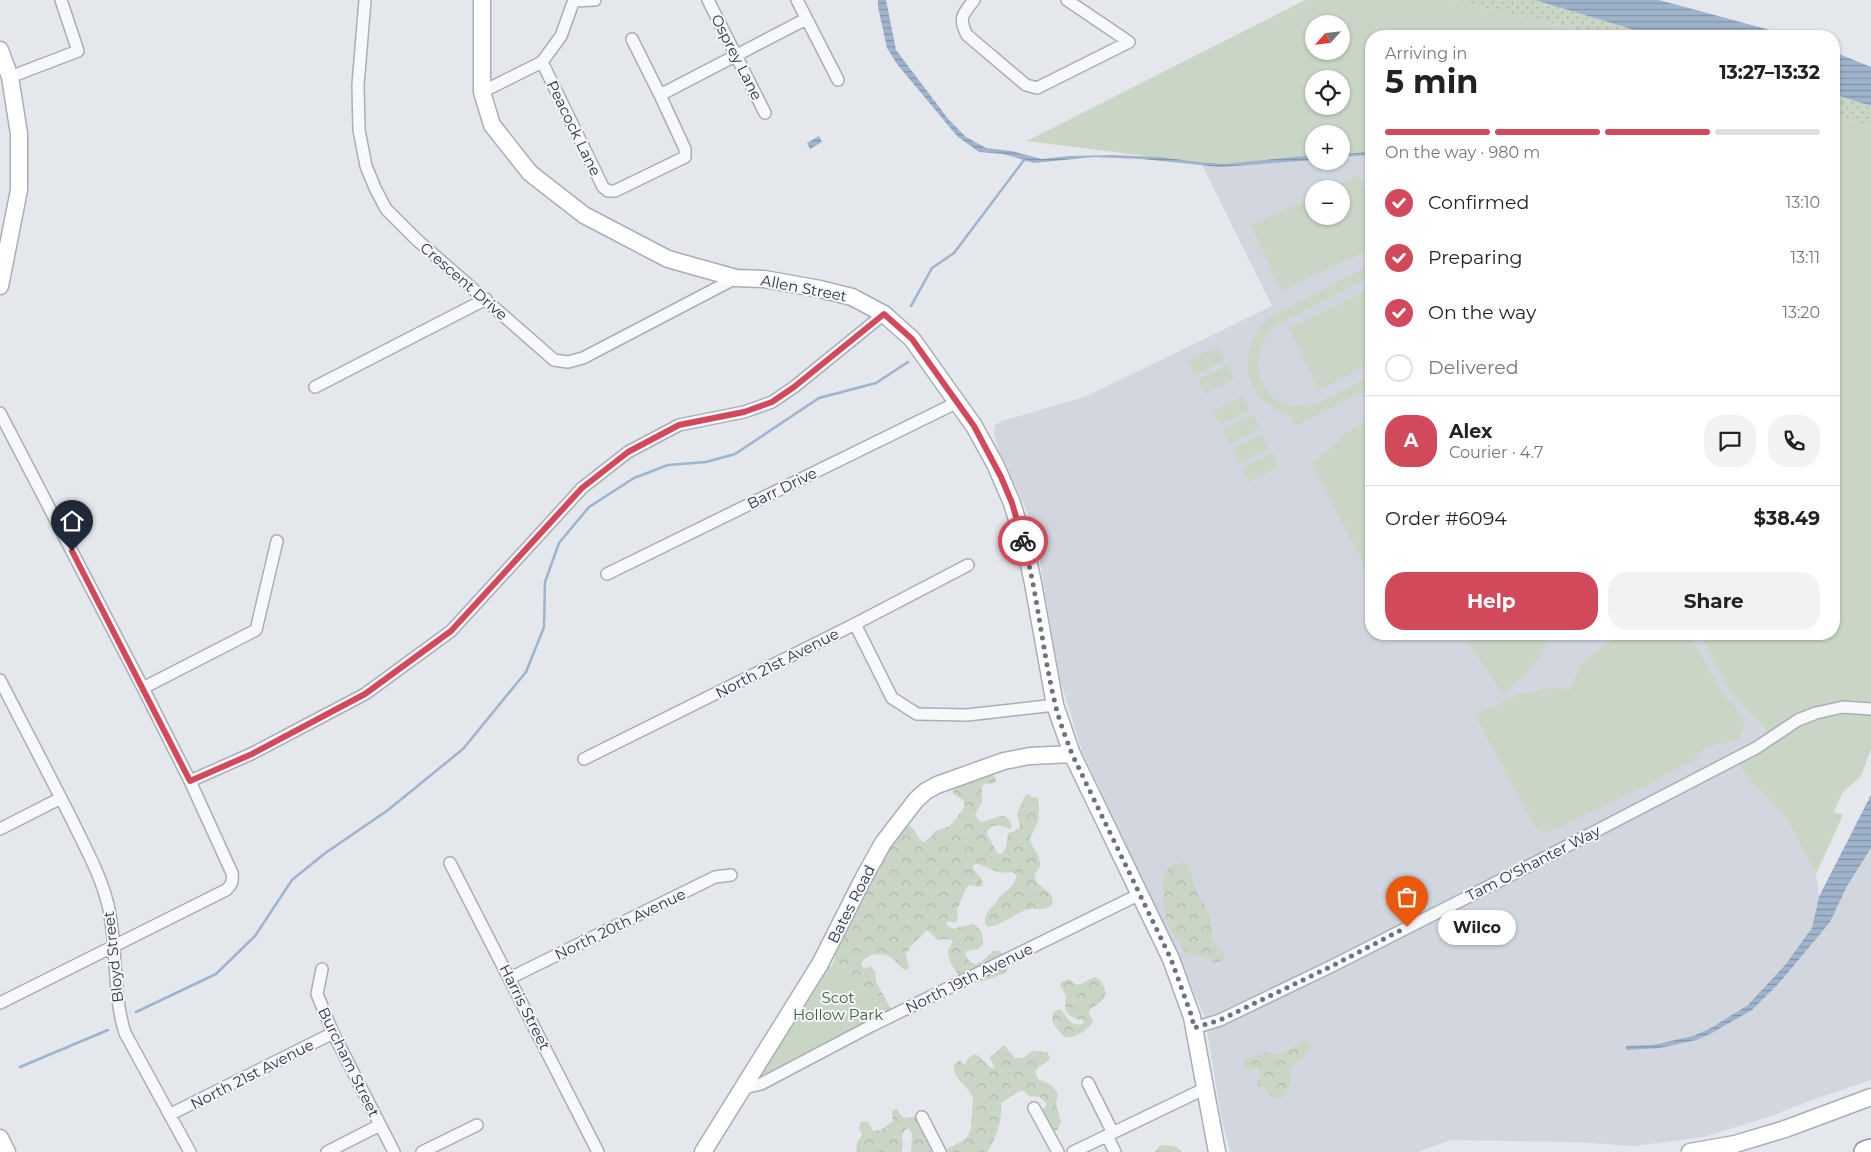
<!DOCTYPE html>
<html lang="en">
<head>
<meta charset="utf-8">
<style>
	:root { --surface:#fff; --page:#f2f2f2; --text:#222; --muted:#767676; --line:#e0e0e0; --accent:#d1495b }
	body { margin:0; font-family:Montserrat,sans-serif; background:var(--page); color:var(--text); height:100vh; display:flex; flex-direction:column; font-size:19px; white-space:nowrap }
	* { box-sizing:border-box; margin:0 }
	p { font-size:16px; color:var(--muted) }
	.icon { flex:none; width:28px; height:28px; fill:none; stroke:currentColor; stroke-width:2; stroke-linecap:round; stroke-linejoin:round }
	.map { position:relative; flex:1; overflow:hidden }
	.drawer { position:absolute; left:1365px; top:30px; width:475px; height:610px; display:flex; flex-direction:column; background:var(--surface); border-radius:20px; box-shadow:0 1px 4px #0004 }
	.drawer>* { flex:none }
	.needle { width:32px; rotate:243deg }
	.tools { position:absolute; left:1305px; top:15px; display:grid; gap:10px }
	.tools a { display:grid; place-items:center; width:45px; height:45px; border-radius:50%; background:var(--surface); box-shadow:0 1px 4px #0004; font-size:25px }
	.pin { position:absolute; display:grid; place-items:center; width:42px; height:42px; color:#fff; margin:-51px -21px; border-radius:50% 50% 50% 0; rotate:-45deg; box-shadow:0 0 5px #0007 }
	.pin .icon { rotate:45deg }
	.courier { position:absolute; display:grid; place-items:center; width:50px; height:50px; margin:-25px; border:4px solid #d1495b; border-radius:50%; background:#fff; color:#222; box-shadow:0 1px 6px #0007 }
	.bubble { position:absolute; height:35px; border-radius:18px; background:var(--surface); box-shadow:0 1px 4px #0004; font-size:16px; font-weight:700; line-height:35px; text-align:center }
	.headline em { font-style:normal; font-weight:700 }
	.headline div { display:flex; flex-direction:column-reverse }
	.headline { display:flex; align-items:center; justify-content:space-between; height:85px; padding:0 20px }
	h1 { font-size:32px; font-weight:700; line-height:38px }
	.bar { display:grid; grid-template-columns:repeat(4,1fr); gap:8px 5px; align-content:center; height:60px; padding:0 20px }
	.bar i { height:6px; border-radius:4px; background:var(--line) }
	.bar .selected { background:var(--accent) }
	.bar p { grid-column:span 4 }
	.line { display:flex; align-items:center; gap:12px; padding:0 20px; border-top:1px solid var(--line) }
	.line div { flex:1 }
	.round { display:grid; place-items:center; flex:none; width:52px; height:52px; border-radius:20px; background:var(--page) }
	ol { padding:0 20px; list-style:none }
	li { display:flex; align-items:center; gap:15px; height:55px }
	li p { margin-inline-start:auto }
	li .icon { padding:5px; border-radius:50%; background:var(--accent); color:#fff; stroke-width:4 }
	li:last-child { color:var(--muted) }
	li i { width:28px; height:28px; border:2px solid var(--line); border-radius:50% }
	.cta { display:flex; gap:10px; margin-top:auto; padding:10px 20px }
	.cta a { flex:1; height:58px; border-radius:20px; background:var(--accent); color:#fff; font-size:20px; font-weight:700; line-height:58px; text-align:center }
	.cta a+a { background:var(--page); color:var(--text) }
	.map>svg:first-child { display:block }
</style>
</head>
<body>
<div class="map">
<svg width="1871" height="1152" viewBox="0 0 1871 1152">
	<defs>
		<pattern id="grass-dots" width="8" height="8" patternUnits="userSpaceOnUse" patternTransform="scale(1.25)"><rect width="8" height="8" fill="#c9d6c5"/><path d="M2 2h.1M6 6h.1" fill="none" stroke="#adb8ab" stroke-width="1.8" stroke-linecap="round"/></pattern>
		<pattern id="forest-crowns" width="20" height="18" patternUnits="userSpaceOnUse" patternTransform="scale(1.25)"><rect width="20" height="18" fill="#c9d6c5"/><path d="M2 6a3 3 0 1 1 6 0M12 15a3 3 0 1 1 6 0" fill="none" stroke="#adb8ab"/></pattern>
		<pattern id="water-rules" width="6" height="5" patternUnits="userSpaceOnUse" patternTransform="scale(1.25)"><rect width="6" height="5" fill="#9fb4cc"/><path d="M0 2.5h6" fill="none" stroke="#8293a7"/></pattern>
	</defs>
	<rect width="100%" height="100%" fill="#e4e7ec"/>
	<!-- built -->
	<path fill="#d2d6de" fill-rule="evenodd" d="M1371,153v481h329l29,57 37,39 -5,9 -30,15 20,27 36,38 29,55 3,22 52,-101v285l-65,22 -32,13 -70,22 -69,9 -60,-4 -124,-2 -33,12h-188l-9,-36 -16,-98 -37,-85 -86,-182 -22,-72 -21,-122 -11,-44 -30,-65 -4,-15 1,-8 7,-4 85,-25 185,-90 -71,-143 113,-6v4h27v-5zM1314,189h27v27h-27z"/>
	<!-- grass -->
	<path fill="url(#grass-dots)" d="M1452,0h83l119,36h-59l-16,-6z
		M1834,94l37,12v21l-37,-12z"/>
	<!-- forest -->
	<path fill="url(#forest-crowns)" d="M990,773l3,1 3,6 -1,3 -11,1 -2,3v15l-7,12 3,6 4,2c11,-1 24,-15 30,4l-2,3c-9,-3 -21,-8 -23,5l10,19 4,1 5,-6 2,-15 7,-2 5,-5 -3,-12 8,-18 3,-2 3,3 7,1 1,7 -1,17 -8,16c1,9 10,16 10,25 1,8 -9,10 -4,18 6,9 20,11 16,24 -10,8 -18,1 -27,5 -13,6 -23,15 -37,17l-3,-3c-1,-15 10,-16 13,-26 8,-7 17,-12 19,-23 -6,-5 -12,-1 -19,-3 -8,-2 -14,-8 -23,-8l-3,3 9,11 2,7 -3,2 -11,-2 -3,3 -9,22 1,7 -2,6 -8,-2 -2,3 6,5 21,-5c8,4 11,12 10,20l-5,5 -11,2 -2,3c8,19 19,6 28,-3 8,-1 12,3 16,10l-2,10c-6,5 -30,13 -37,11 -11,-2 -22,-20 -22,-31 1,-5 4,-6 5,-11l-8,-1 -7,1 -11,-10 -15,15 -6,9 3,14 -3,2c-7,-2 -9,-10 -16,-13 -9,-5 -24,-3 -29,7l3,5 6,-3 5,5 1,11 14,25 1,3 -5,4 -11,-10 -10,-17 -25,-4 -10,-13 5,-11v-8l35,-74 33,-49 7,-2 5,5 5,9 3,2 7,-4 5,-7 15,-5 15,-19 -2,-7 -9,-6 -3,-7 12,-8 15,2z
		M1182,862l6,3 10,31 10,15 3,7 1,21 12,14 1,4 -5,5 -7,1 -10,-6 -11,-1 -7,-4 -17,-26 -5,-19v-28l3,-7 5,-6z
		M1096,977c6,4 13,16 7,22 -3,5 -10,7 -14,11v4l4,7c-5,9 -18,18 -28,16 -8,-8 -16,-14 -11,-26l6,-2c8,8 10,18 22,15l3,-3c-16,-3 -22,-7 -19,-25l-6,-11 2,-3 8,-3c10,12 13,1 26,-2z
		M1304,1041h4l3,2v7l-20,17c-2,6 1,10 -1,16 -1,10 -10,21 -20,12 -2,-1 -2,-5 -5,-7 -2,-1 -5,-1 -7,-3l-1,-4 5,-7 -4,-6 -10,3 -3,-2 -1,-8 2,-4 7,1 6,-4 8,-2 11,3z
		M1003,1045l3,2 9,11h8l9,-7 15,1 3,6c-3,6 -11,6 -15,14l3,7 13,6 7,9 -2,10 5,18 -3,7 -7,4 -11,-3 -7,-10 6,-10 7,-3v-4l-6,-6 -11,-1 -5,-5h-4l-19,12c2,14 -5,38 -14,49h-46l21,-11 6,-5 3,-7 2,-32c-5,-11 -21,-19 -19,-33l6,-4 5,5 3,-7 7,-4c8,3 10,13 20,15l-5,-11 1,-3 4,-1z
		M897,1109l6,9 15,-2 13,29v7h-20l1,-19 -4,-5c-11,5 -2,15 -7,24h-44l-1,-7 6,-10 -3,-7 2,-7 7,1 5,9 8,-1 12,-9 -1,-8 1,-3z
		M1164,1145l13,2 4,5h-26l4,-6z"/>
	<!-- park -->
	<path fill="#c9d6c5" fill-rule="evenodd" d="M1305,0h147l127,30 16,6h-224v117l-30,3v-22h-27v23l-81,8 -32,-2 -174,-22zM1314,24h27v27h-27zM1314,79h27v27h-27z
		M1834,115l37,12v622l-10,27 -18,16 -9,20 9,3 -27,59 -29,-55 -36,-38 -20,-27 30,-15 5,-9 -37,-39 -29,-57h134z
		M1358,175l13,30v44l-90,42 -30,-66 63,-29v20h27v-27h-12z
		M1371,265v12l-92,47c-36,26 -23,83 21,82 23,-1 51,-20 71,-31v12l-76,39c-2,-3 -3,-8 -6,-10 -3,-4 -10,-5 -14,-7 -4,-2 -9,-6 -12,-9 -26,-26 -17,-66 11,-85z
		M1371,288v75l-52,27 -30,-62z
		M1218,346l7,14 -30,15 -7,-14z
		M1228,365l6,14 -29,15 -7,-14z
		M1243,396l7,14 -30,15 -7,-14z
		M1253,415l7,14 -30,15 -7,-14z
		M1371,419v152l-3,2 -56,-110 41,-35z
		M1262,434l7,14 -30,15 -7,-14z
		M1272,453l7,14 -30,15 -7,-14z
		M1462,634h88c-6,25 -27,44 -47,60z
		M1621,634h68l38,66 7,5 11,18 -5,15 -15,6h-9l-20,10 2,4 -37,19v1l-113,55 -12,-4 -61,-114 40,-19 38,-9 17,3 12,-28z
		M829,965l50,32 9,16 -128,65z"/>
	<!-- water -->
	<path fill="url(#water-rules)" d="M878,0h8l10,50 53,70 17,17 20,11 25,3 31,8 27,-3 43,-1 47,2 39,5 26,2 90,-9v5l-94,7 -78,-8 -49,-2 -59,6 -31,-9 -24,-2 -22,-16 -60,-72 -10,-16 -9,-41z
		M1535,0h124l133,36h-138z
		M1834,52l37,15v39l-37,-12z
		M819,136l3,6 -12,7 -3,-6z
		M1371,152v3l-30,2v-3z
		M1871,795v53l-24,38 -17,36 -49,59 -29,29 -42,24 -14,6 -36,8 -33,2 -1,-1v-3l27,-1 40,-9 18,-8 37,-23 38,-41 26,-36 7,-31z"/>
	<g fill="none" stroke-linecap="round" stroke-linejoin="round">
		<!-- stream -->
		<path stroke="#9fb4cc" stroke-width="2.5" d="M911,306l21,-38 22,-15 70,-93
			M136,1012l80,-38 39,-38 37,-56 32,-26 64,-44 75,-61 63,-77 18,-45 1,-45 14,-39 30,-36 45,-29 34,-13 38,-3 29,-8 84,-56 57,-15 32,-21
			M20,1067l88,-37"/>
		<!-- street casing -->
		<g stroke="#a9aeb7" stroke-width="14">
			<path id="street" d="M365,0l-7,85 1,45 7,36 9,22 11,21 30,30 138,121 14,2 15,-4 153,-80
				M708,0l57,113
				M797,0l41,80
				M974,0c-11,14 -16,18 -7,35l59,50 11,3 92,-46 -62,-42
				M574,1l21,-1
				M542,62l61,125 5,4h7l70,-34v-8l-25,-54 -28,-56
				M10,77l68,-26 -17,-51
				M482,92l60,-30 19,-26 13,-36
				M660,95l146,-76
				M315,387l171,-88
				M0,413l143,275 47,93 42,92c1,8 0,12 -6,17l-226,113
				M607,574l351,-172
				M855,624l37,74 25,16 50,1 88,-10
				M0,680c24,47 49,94 73,142 13,27 28,54 35,83 10,42 4,87 17,128l65,119
				M143,688l113,-58 21,-89
				M584,759l271,-135 113,-59
				M190,781l61,-27 114,-60 86,-63 131,-143 46,-36 51,-27 65,-13 28,-10 22,-15 90,-73
				M0,829l61,-31
				M450,863l148,289
				M322,969l-5,25 16,39 61,119
				M510,978l205,-101 16,-2
				M1194,1028l26,-8 112,-54 183,-93 241,-125 42,-28 18,-7 27,-6 28,2
				M1088,1083l25,50
				M744,1088l17,-4 110,-58 269,-132
				M1034,1108l24,44
				M171,1114l162,-81
				M922,1117l18,35
				M1107,1136l8,16
				M327,1152l53,-27
				M422,1152l55,-27
				M1073,1152l133,-64"/>
		</g>
		<!-- secondary casing -->
		<g stroke="#a9aeb7" stroke-width="19">
			<path id="secondary" d="M482,0v92l10,33 38,48 54,42 84,44 68,19 28,1 56,10 32,8 32,17 28,25 62,87 21,38 17,39 13,43 8,37 22,122 17,49 99,205 21,58 25,135
				M0,50l10,27 9,57v56l-19,96
				M0,1138l7,14
				M703,1152l117,-188 43,-85 20,-36 33,-43 10,-9 11,-6 67,-24 26,-5 42,-2
				M1690,1152l45,-8 50,-15 86,-32"/>
		</g>
		<!-- highway casing -->
		<g stroke="#8b94a3" stroke-width="24">
			<path id="highway" d="M1865,1152l6,-2"/>
		</g>
		<!-- street -->
		<use href="#street" stroke="#f7f8fa" stroke-width="11"/>
		<!-- secondary -->
		<use href="#secondary" stroke="#fff" stroke-width="16"/>
		<!-- highway -->
		<use href="#highway" stroke="#fff" stroke-width="21"/>
	</g>
	<g fill="none" stroke-linecap="round" stroke-linejoin="round">
		<!-- done -->
		<path stroke="#6c737f" stroke-width="5" stroke-dasharray="0 9" d="M1023,541c15,53 19,109 32,162 4,18 11,35 17,51l99,205 21,58 2,11 26,-8 112,-54 75,-39"/>
		<!-- route -->
		<path stroke="#d1495b" stroke-width="6" d="M72,551l118,230 62,-27 113,-60 86,-63 131,-143 46,-36 51,-27 65,-13 28,-10 22,-15 90,-73 28,25 62,87 27,51 11,26 11,38"/>
	</g>
	<g text-anchor="middle" dominant-baseline="central" stroke-width="4" stroke-linejoin="round" paint-order="stroke">
		<!-- street labels -->
		<g font-size="15" fill="#2b3445" stroke="#f4f6f9">
			<text transform="translate(737 57) rotate(63)">Osprey Lane</text>
			<text transform="translate(574 128) rotate(64)">Peacock Lane</text>
			<text transform="translate(464 281) rotate(41)">Crescent Drive</text>
			<text transform="translate(804 288) rotate(11)">Allen Street</text>
			<text transform="translate(782 488) rotate(-26)">Barr Drive</text>
			<text transform="translate(777 663) rotate(-27)">North 21st Avenue</text>
			<text transform="translate(1533 863) rotate(-27)">Tam O'Shanter Way</text>
			<text transform="translate(851 904) rotate(-63)">Bates Road</text>
			<text transform="translate(620 924) rotate(-26)">North 20th Avenue</text>
			<text transform="translate(113 957) rotate(-96)">Bloyd Street</text>
			<text transform="translate(969 978) rotate(-26)">North 19th Avenue</text>
			<text transform="translate(525 1007) rotate(63)">Harris Street</text>
			<text transform="translate(349 1062) rotate(64)">Burcham Street</text>
			<text transform="translate(252 1074) rotate(-27)">North 21st Avenue</text>
		</g>
		<!-- park labels -->
		<g font-size="15" fill="#3f6138" stroke="#f4f6f9">
			<text x="838" y="997">Scot<tspan x="838" dy="17">Hollow Park</tspan></text>
		</g>
	</g>
</svg>
<div class="tools">
<a><svg class="needle" viewBox="-14 -14 28 28"><path d="M0-13l5 13h-10z" fill="#e53935"/><path d="M0 13l5-13h-10z" fill="#767676"/></svg></a>
<a><svg class="icon" aria-label="locate" viewBox="0 0 24 24"><circle cx="12" cy="12" r="6"/><path d="M12 2v4M12 18v4M2 12h4M18 12h4"/></svg></a>
<a>+</a>
<a>−</a>
</div>
<div class="pin" style="left:1407px;top:927px;background:#ea580c"><svg class="icon" aria-label="bag" viewBox="0 0 24 24"><path d="M5 8h14l-1 12H6zM9 8a3 3 0 0 1 6 0"/></svg></div>
<div class="pin" style="left:72px;top:551px;background:#1f2937"><svg class="icon" aria-label="home" viewBox="0 0 24 24"><path d="M3 11l9-7 9 7M6 9v11h12V9"/></svg></div>
<div class="courier" style="left:1023px;top:541px"><svg class="icon" aria-label="bike" viewBox="0 0 24 24"><circle cx="6" cy="16" r="4"/><circle cx="18" cy="16" r="4"/><path d="M6 16l4-8h5l3 8M10 8l3 8H6M13 5h3"/></svg></div>
<div class="bubble" style="left:1438px;top:910px;width:78px">Wilco</div>
<section class="drawer">
<div class="headline"><div><h1>5 min</h1><p>Arriving in</p></div><em>13:27–13:32</em></div>
<div class="bar"><i class="selected"></i><i class="selected"></i><i class="selected"></i><i></i><p>On the way · 980 m</p></div>
<ol>
<li><svg class="icon" aria-label="check" viewBox="0 0 24 24"><path d="M5 12l5 5 9-10"/></svg>Confirmed<p>13:10</p></li>
<li><svg class="icon" aria-label="check" viewBox="0 0 24 24"><path d="M5 12l5 5 9-10"/></svg>Preparing<p>13:11</p></li>
<li><svg class="icon" aria-label="check" viewBox="0 0 24 24"><path d="M5 12l5 5 9-10"/></svg>On the way<p>13:20</p></li>
<li><i></i>Delivered</li>
</ol>
<div class="line" style="height:90px"><b class="round" style="background:var(--accent);color:#fff">A</b><div><b>Alex</b><p>Courier · 4.7</p></div><a class="round"><svg class="icon" aria-label="chat" viewBox="0 0 24 24"><path d="M4 5h16v11H9l-5 4z"/></svg></a><a class="round"><svg class="icon" aria-label="phone" viewBox="0 0 24 24"><path d="M5 4h4l2 5-3 2q2 4 5 5l2-3 5 2v4C11 20 4 13 5 4z"/></svg></a></div>
<div class="line" style="height:65px"><div>Order #6094</div><b>$38.49</b></div>
<div class="cta"><a>Help</a><a>Share</a></div>
</section>
</div>
</body>
</html>
